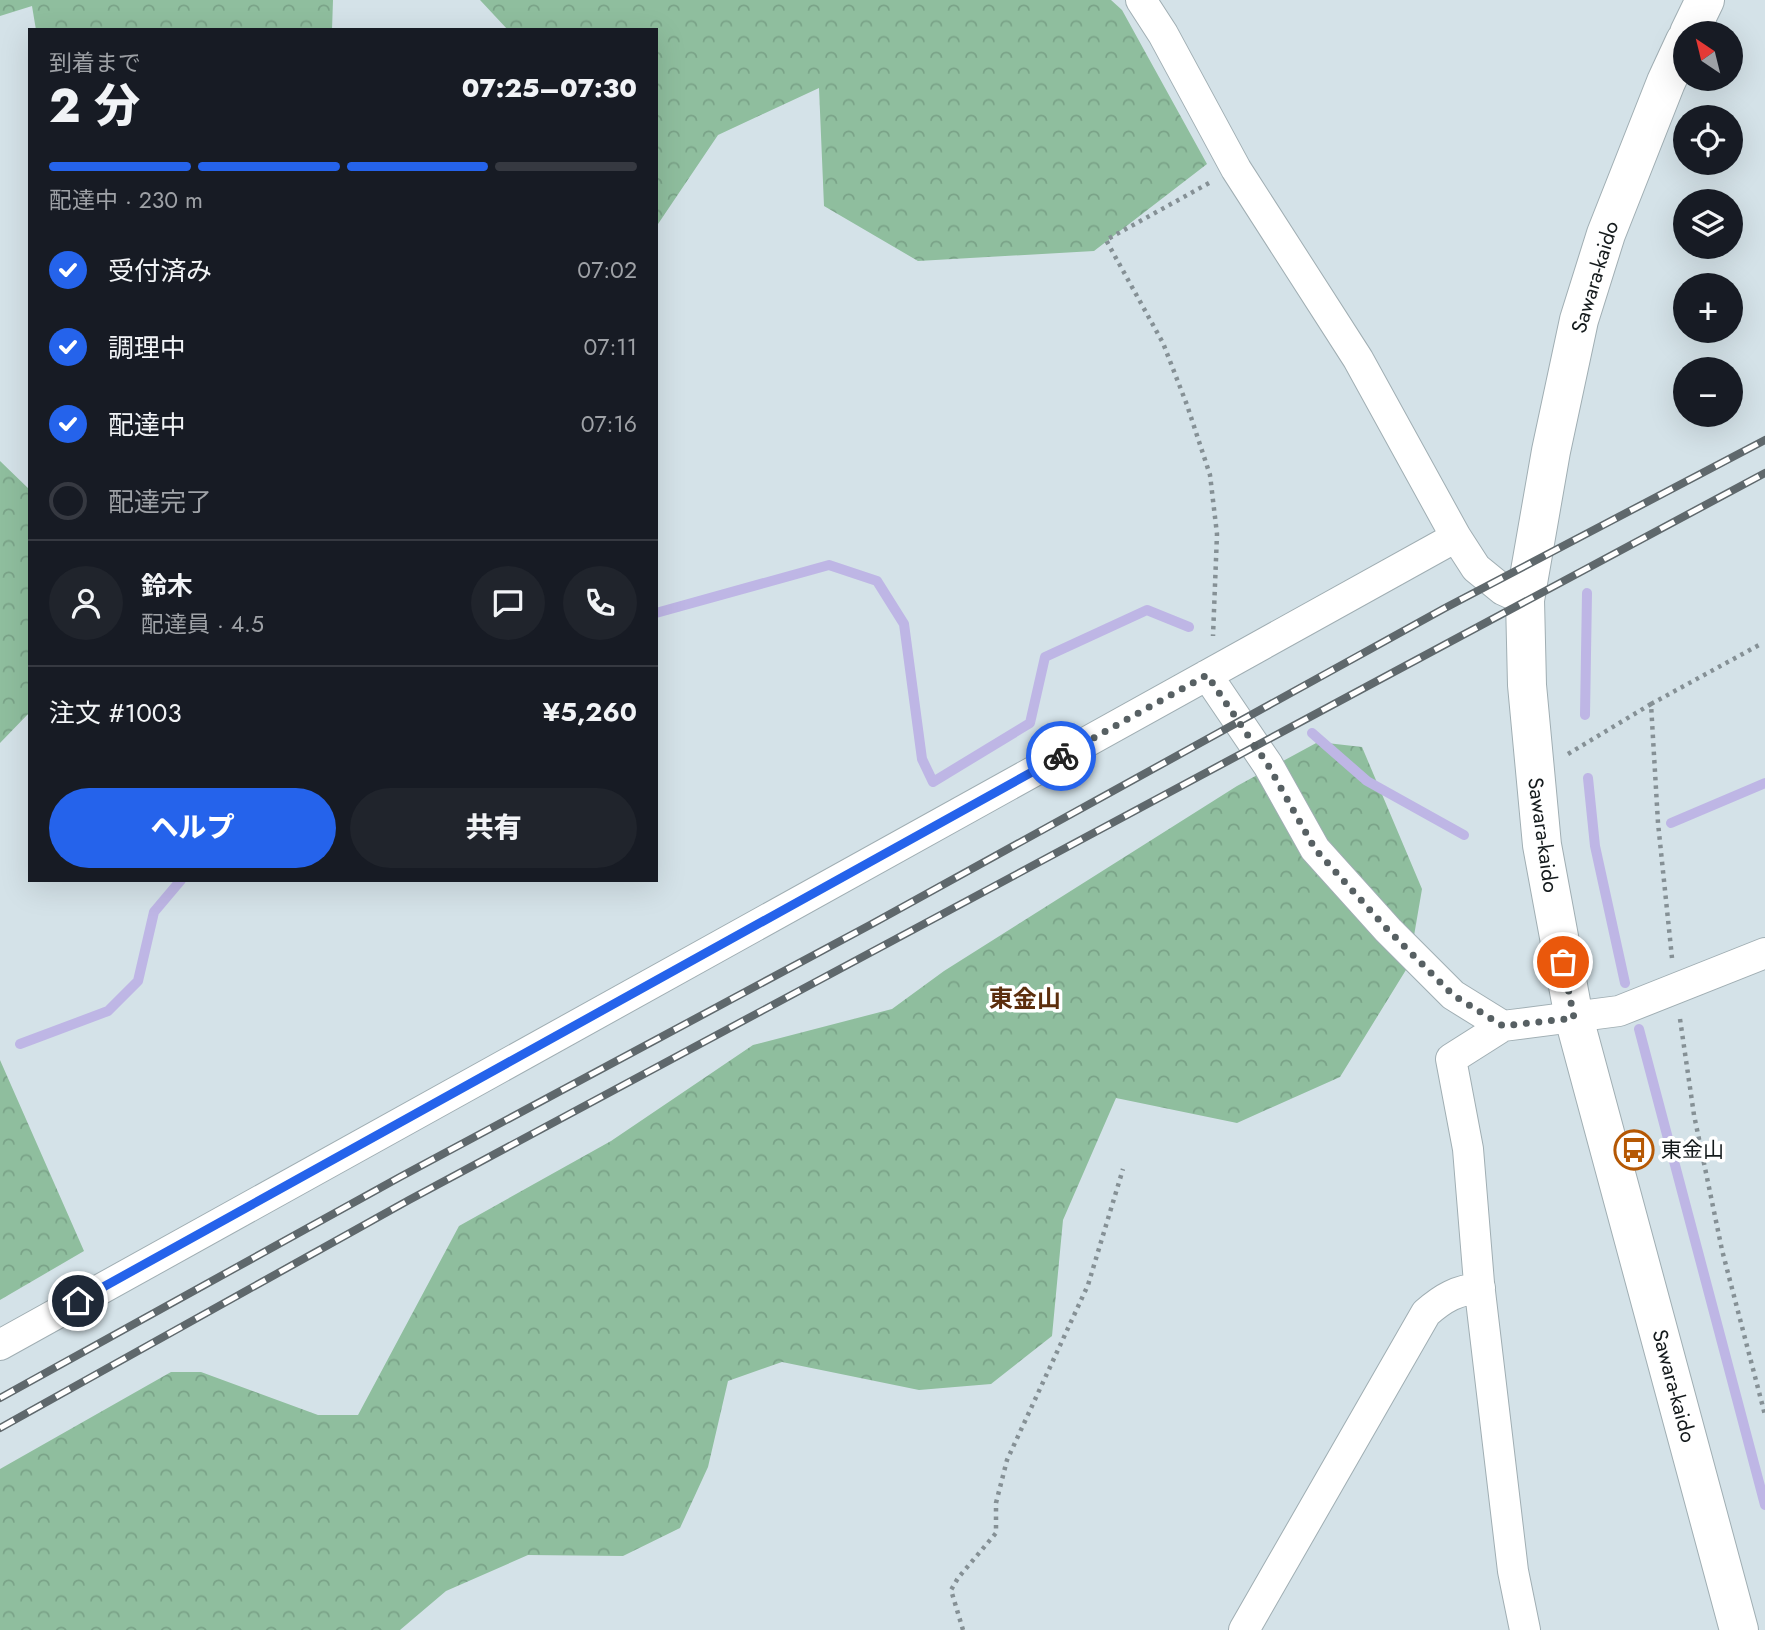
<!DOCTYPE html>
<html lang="ja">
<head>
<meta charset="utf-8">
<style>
	:root { --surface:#171b24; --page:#20242c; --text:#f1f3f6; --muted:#9ea1a6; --line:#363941; --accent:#2563eb }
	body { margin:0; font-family:Jost,"Noto Sans JP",sans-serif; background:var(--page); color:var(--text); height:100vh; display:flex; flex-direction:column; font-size:26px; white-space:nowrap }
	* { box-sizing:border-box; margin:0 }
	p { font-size:23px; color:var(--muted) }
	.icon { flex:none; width:38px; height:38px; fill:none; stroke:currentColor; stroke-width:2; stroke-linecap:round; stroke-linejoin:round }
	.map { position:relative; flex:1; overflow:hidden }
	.drawer { position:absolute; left:28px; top:28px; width:630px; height:854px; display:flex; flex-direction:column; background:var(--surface); border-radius:0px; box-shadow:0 7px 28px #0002 }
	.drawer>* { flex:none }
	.needle { width:46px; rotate:325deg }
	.fabs { position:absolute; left:1673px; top:21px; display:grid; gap:14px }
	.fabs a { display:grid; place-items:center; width:70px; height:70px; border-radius:50%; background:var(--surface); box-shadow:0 7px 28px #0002; font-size:35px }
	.pin { position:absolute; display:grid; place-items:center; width:60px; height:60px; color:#fff; margin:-30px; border:4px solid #fff; border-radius:50%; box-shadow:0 2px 7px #0007 }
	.courier { position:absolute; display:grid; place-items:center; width:70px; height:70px; margin:-35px; border:5px solid #2563eb; border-radius:50%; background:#fff; color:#222; box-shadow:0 2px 9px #0007 }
	.summary em { font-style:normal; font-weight:800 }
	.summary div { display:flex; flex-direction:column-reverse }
	.summary { display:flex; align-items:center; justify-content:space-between; height:119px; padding:0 21px }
	h1 { font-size:46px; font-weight:800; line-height:52px }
	.bar { display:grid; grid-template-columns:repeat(4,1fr); gap:10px 7px; align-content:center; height:84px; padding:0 21px }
	.bar i { height:9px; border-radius:5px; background:var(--line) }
	.bar .on { background:var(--accent) }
	.bar p { grid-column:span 4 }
	.line { display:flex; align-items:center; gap:18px; padding:0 21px; border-top:2px solid var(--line) }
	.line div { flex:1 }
	.round { display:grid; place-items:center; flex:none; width:74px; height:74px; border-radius:37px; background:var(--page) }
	ol { padding:0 21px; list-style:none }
	li { display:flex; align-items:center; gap:21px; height:77px }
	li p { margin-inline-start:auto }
	li .icon { padding:7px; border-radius:50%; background:var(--accent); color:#fff; stroke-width:4 }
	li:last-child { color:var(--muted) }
	li i { width:38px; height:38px; border:4px solid var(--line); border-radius:50% }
	.cta { display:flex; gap:14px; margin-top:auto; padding:14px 21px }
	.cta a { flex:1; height:80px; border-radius:42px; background:var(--accent); color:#fff; font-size:28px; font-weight:800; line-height:80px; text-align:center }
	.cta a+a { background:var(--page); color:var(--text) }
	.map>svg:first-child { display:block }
</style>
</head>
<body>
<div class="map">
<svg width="1765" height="1630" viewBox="0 0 1765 1630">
	<defs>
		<pattern id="forest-crowns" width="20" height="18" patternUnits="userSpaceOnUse" patternTransform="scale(1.75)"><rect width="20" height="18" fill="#8fbe9e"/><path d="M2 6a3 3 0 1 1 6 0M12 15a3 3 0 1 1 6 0" fill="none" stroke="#7aa388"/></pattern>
	</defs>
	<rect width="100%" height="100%" fill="#d4e2e8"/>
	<!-- forest -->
	<path fill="url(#forest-crowns)" d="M0,0h333l-1,30h-296l-4,-24 -32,10z
		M480,0h631l11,10 85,154 -113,87 -176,10 -94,-55 -5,-118 -101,47 -62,92v-197h-148z
		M0,461l30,29v222l-30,31z
		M1318,742l44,5 60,142 -13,76 -69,112 -103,46 -121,-25 -53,122 -11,116 -61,48 -72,6 -137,-28 -54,19 -20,86 -28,61 -57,28 -95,-1 -82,36 -46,39h-400v-161l171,-97h30l117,43h40l101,-189 152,-85 142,-96 139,-36 52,-38 293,-185z
		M0,1060l84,191 -84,49z"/>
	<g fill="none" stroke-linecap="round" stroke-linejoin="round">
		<!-- stream -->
		<path stroke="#beb6e5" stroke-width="10" d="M656,613l173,-48 48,16 27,43 18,135 11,23 97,-59 15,-66 102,-47 42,17
			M1585,715l2,-122
			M1312,733l55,48 97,54
			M1588,778l7,68 30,137
			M1671,823l94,-40
			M1639,1029l126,476
			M20,1044l88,-33 30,-30 16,-69 27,-32"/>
		<!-- street casing -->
		<g stroke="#a0aeb3" stroke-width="32">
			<path id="street" d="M1141,0l22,34 73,135 122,190 98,178 20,31 27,22 22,10
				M1207,675l61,90 47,84 73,81 65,65 50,31
				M0,1345l1456,-808
				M1244,1630l182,-317c17,-15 31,-23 54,-25
				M1525,1630l-12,-59 -34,-288 -11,-134 -17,-90 52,-33 116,-15 146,-58"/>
		</g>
		<!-- highway casing -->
		<g stroke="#a0aeb3" stroke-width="40">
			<path id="highway" d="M1689,33l16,-33
				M1685,41l-19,41 -60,152 -27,86 -28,131 -26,149 2,85 15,160 32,173 165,612"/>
		</g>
		<!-- path -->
		<path stroke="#859095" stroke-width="4.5" stroke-dasharray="3.5 5" stroke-linecap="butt" d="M1209,183l-103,57 57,103 24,62 23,70 7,59 -4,102
			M1651,704l108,-59
			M1568,754l83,-50 7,119 14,135
			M1680,1019l14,96 28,135 43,165
			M963,1630l-12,-40 7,-12 38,-45v-30l11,-43 81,-175 35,-116"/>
		<!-- street -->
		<use href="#street" stroke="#fff" stroke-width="30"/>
		<!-- highway -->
		<use href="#highway" stroke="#fff" stroke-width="38"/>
		<!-- rail casing -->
		<g stroke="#5f686c" stroke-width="8">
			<path id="rail" d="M0,1398l400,-221 470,-252 575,-317 320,-168
				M0,1428l409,-228 1356,-727"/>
		</g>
		<!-- rail -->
		<use href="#rail" stroke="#fff" stroke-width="5" stroke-dasharray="16" stroke-linecap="butt"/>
	</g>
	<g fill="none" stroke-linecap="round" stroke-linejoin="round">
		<!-- done -->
		<path stroke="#576063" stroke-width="7" stroke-dasharray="0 12.6" d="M1061,756l146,-81 61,90 47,84 73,81 65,65 50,31 71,-8 -11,-56"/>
		<!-- route -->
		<path stroke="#2563eb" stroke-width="9" d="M78,1301l983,-545"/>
	</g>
	<!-- icons -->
	<defs>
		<g id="bus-ring" transform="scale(2.0125)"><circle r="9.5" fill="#fff" stroke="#b55804" stroke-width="1.5"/><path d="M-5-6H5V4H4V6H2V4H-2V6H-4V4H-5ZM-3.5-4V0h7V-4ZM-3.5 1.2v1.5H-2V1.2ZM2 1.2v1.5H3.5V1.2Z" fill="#b55804"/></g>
	</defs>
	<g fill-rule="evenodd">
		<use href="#bus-ring" x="1634" y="1150"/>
	</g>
	<g text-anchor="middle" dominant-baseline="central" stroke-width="7" stroke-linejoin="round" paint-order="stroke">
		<!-- street labels -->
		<g font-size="21" fill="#141a1c" stroke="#fff">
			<text transform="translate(1595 277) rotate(-73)">Sawara-kaido</text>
			<text transform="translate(1543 835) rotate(82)">Sawara-kaido</text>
			<text transform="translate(1674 1386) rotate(75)">Sawara-kaido</text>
		</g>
		<!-- poi labels -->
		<g font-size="21" fill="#141a1c" stroke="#fff" text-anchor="start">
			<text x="1661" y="1150">東金山</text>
		</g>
		<!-- quarter labels -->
		<g font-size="24" font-weight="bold" fill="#5c2e0d" stroke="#fff">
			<text x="1025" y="998">東金山</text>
		</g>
	</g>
</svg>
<div class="fabs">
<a><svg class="needle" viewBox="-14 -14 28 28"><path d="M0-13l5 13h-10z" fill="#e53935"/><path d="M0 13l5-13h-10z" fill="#9ea1a6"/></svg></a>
<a><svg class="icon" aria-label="locate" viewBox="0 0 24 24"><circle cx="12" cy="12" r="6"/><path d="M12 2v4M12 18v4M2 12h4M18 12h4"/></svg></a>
<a><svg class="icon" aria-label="layers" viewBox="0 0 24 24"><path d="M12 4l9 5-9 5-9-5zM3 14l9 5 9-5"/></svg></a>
<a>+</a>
<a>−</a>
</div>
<div class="pin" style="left:1563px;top:962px;background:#ea580c"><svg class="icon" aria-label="bag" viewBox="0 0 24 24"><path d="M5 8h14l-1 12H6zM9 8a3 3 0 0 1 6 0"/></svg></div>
<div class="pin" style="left:78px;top:1301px;background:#1f2937"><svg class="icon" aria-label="home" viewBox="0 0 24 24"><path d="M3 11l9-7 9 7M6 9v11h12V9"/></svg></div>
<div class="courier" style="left:1061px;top:756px"><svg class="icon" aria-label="bike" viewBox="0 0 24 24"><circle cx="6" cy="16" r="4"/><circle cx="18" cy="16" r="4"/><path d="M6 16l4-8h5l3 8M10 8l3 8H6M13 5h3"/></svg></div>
<section class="drawer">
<div class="summary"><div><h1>2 分</h1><p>到着まで</p></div><em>07:25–07:30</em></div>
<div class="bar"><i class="on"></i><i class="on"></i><i class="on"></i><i></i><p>配達中 · 230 m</p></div>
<ol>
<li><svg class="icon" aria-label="check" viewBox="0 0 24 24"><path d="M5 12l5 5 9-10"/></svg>受付済み<p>07:02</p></li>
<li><svg class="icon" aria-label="check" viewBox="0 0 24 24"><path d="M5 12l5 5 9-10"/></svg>調理中<p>07:11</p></li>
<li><svg class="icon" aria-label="check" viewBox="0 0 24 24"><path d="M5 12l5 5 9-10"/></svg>配達中<p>07:16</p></li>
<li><i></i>配達完了</li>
</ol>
<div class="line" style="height:126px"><a class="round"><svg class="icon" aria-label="person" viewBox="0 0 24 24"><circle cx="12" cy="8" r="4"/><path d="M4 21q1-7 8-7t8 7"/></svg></a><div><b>鈴木</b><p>配達員 · 4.5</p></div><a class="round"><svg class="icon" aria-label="chat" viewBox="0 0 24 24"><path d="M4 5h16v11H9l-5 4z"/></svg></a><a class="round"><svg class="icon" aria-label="phone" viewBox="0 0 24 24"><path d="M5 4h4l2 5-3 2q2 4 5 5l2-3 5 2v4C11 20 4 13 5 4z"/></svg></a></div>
<div class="line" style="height:91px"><div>注文 #1003</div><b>¥5,260</b></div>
<div class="cta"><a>ヘルプ</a><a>共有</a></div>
</section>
</div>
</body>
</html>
